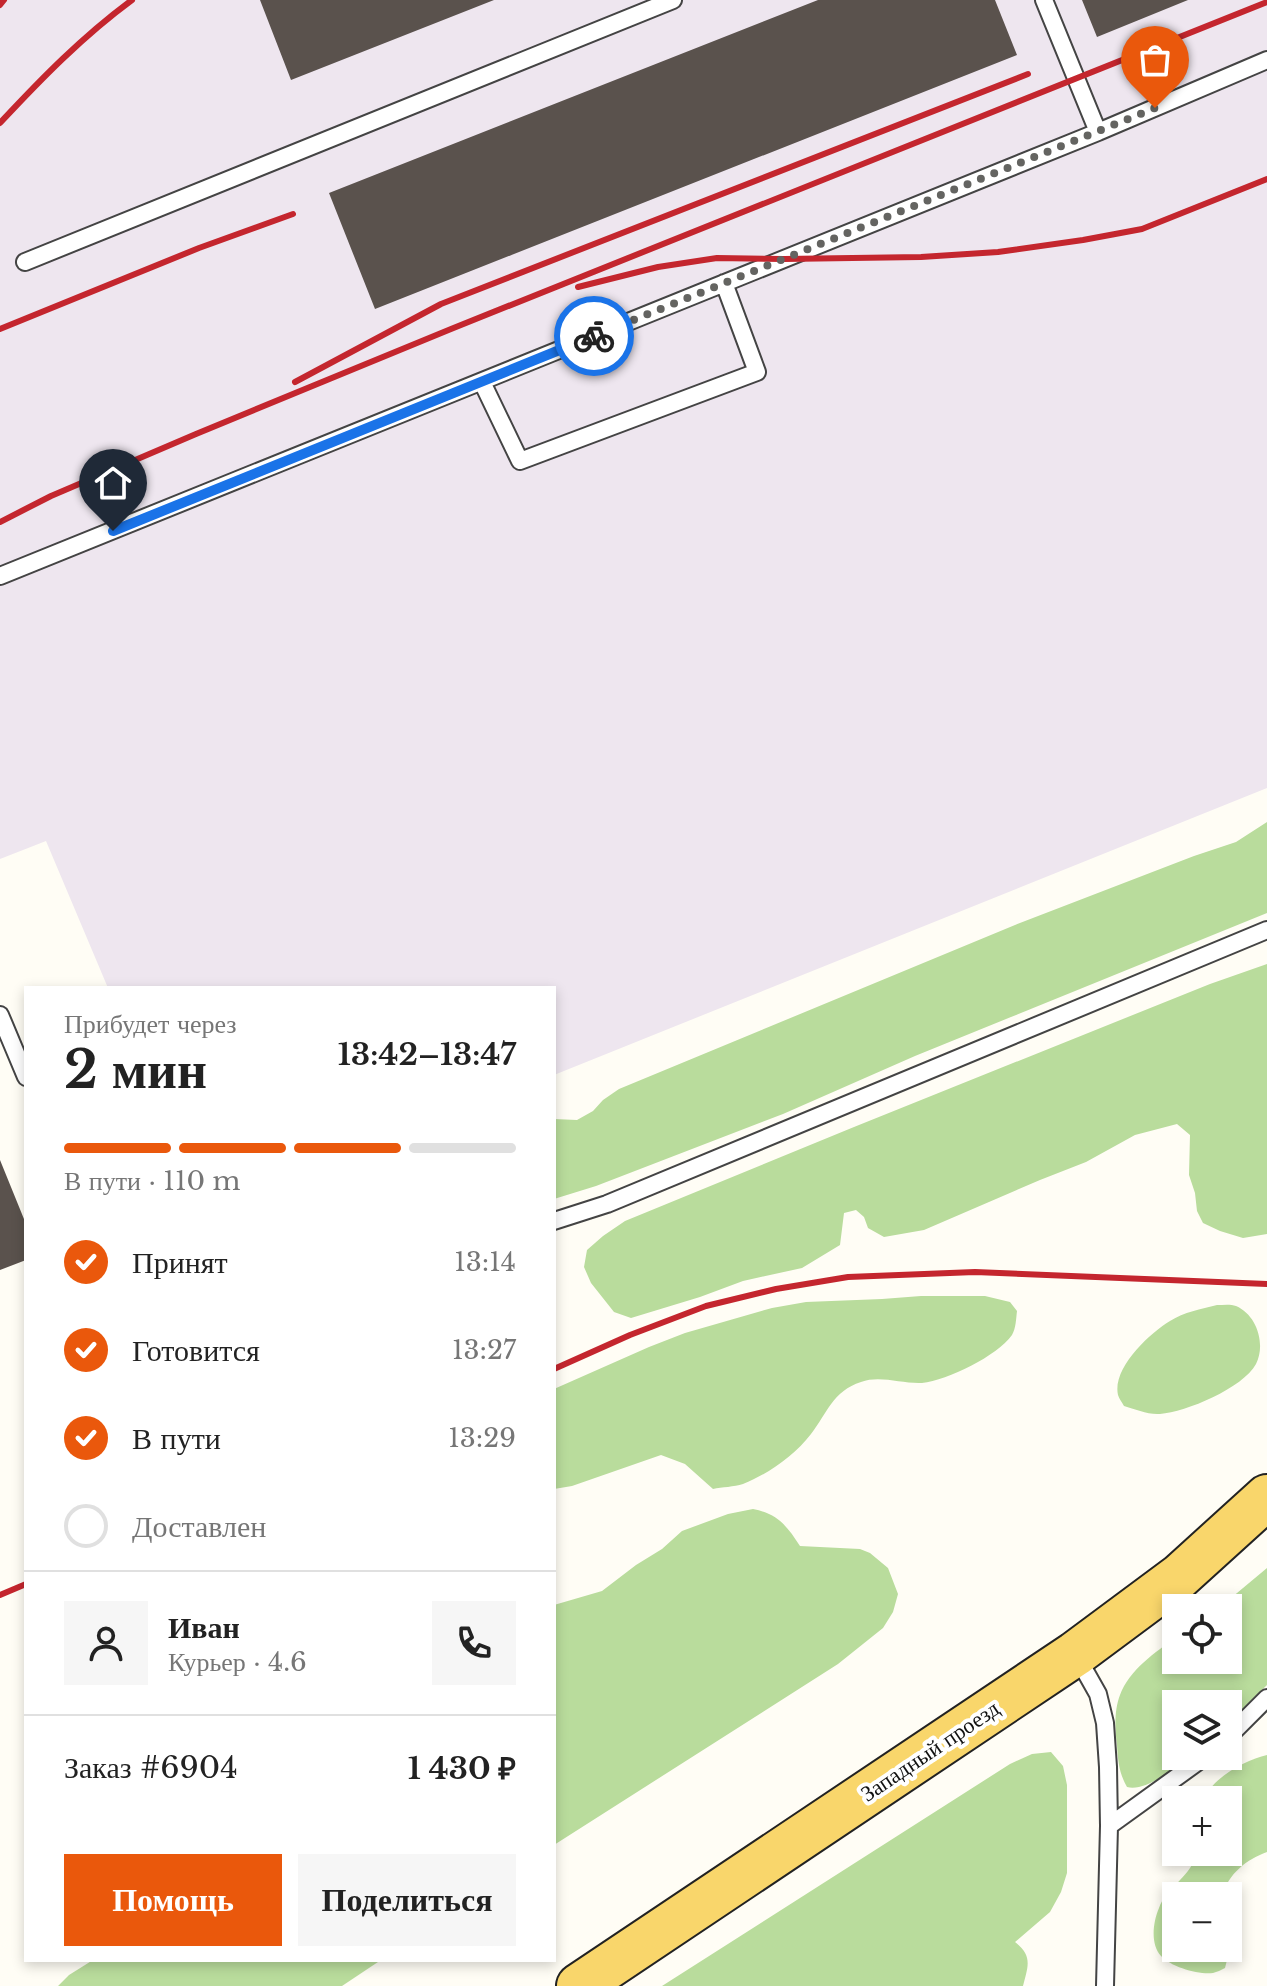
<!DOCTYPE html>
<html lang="ru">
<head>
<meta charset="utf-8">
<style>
	:root { --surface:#fff; --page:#f6f6f6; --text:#222; --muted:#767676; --line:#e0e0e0; --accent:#ea580c }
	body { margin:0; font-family:"Libre Baskerville",serif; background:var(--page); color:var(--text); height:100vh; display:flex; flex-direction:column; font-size:30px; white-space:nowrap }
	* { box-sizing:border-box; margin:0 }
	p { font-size:26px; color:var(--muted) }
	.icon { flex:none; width:44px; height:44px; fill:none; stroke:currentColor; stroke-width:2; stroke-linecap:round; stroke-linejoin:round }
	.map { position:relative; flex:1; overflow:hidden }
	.sheet { position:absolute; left:24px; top:986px; width:532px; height:976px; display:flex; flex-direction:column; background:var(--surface); border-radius:0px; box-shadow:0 4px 12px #0003 }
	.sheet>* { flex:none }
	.tools { position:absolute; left:1162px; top:1594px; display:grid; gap:16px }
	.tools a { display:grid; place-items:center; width:80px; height:80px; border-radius:0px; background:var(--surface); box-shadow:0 4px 12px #0003; font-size:40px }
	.pin { position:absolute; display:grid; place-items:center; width:68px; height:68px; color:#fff; margin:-82px -34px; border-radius:50% 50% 50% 0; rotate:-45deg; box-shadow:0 0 8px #0007 }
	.pin .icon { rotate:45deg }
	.courier { position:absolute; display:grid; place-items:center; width:80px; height:80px; margin:-40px; border:6px solid #1a73e8; border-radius:50%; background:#fff; color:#222; box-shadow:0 2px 10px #0007 }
	.overview em { font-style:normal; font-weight:700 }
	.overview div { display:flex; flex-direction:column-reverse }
	.overview { display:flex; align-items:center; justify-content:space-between; height:136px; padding:0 40px }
	h1 { font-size:52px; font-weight:700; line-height:60px }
	.bar { display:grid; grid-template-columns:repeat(4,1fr); gap:12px 8px; align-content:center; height:96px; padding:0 40px }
	.bar i { height:10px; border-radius:6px; background:var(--line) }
	.bar .current { background:var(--accent) }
	.bar p { grid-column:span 4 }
	.line { display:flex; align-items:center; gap:20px; padding:0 40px; border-top:2px solid var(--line) }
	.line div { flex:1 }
	.round { display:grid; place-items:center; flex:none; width:84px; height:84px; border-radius:0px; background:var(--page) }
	ol { padding:0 40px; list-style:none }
	li { display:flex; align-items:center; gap:24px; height:88px }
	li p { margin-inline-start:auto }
	li .icon { padding:8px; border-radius:50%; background:var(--accent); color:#fff; stroke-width:4 }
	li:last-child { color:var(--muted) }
	li i { width:44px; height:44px; border:4px solid var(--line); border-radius:50% }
	.primary-button { display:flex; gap:16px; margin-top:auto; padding:16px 40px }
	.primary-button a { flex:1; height:92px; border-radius:0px; background:var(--accent); color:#fff; font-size:32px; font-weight:700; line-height:92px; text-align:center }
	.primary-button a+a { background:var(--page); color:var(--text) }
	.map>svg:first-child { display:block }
</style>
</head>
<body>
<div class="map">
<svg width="1267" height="1986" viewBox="0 0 1267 1986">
	<rect width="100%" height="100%" fill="#fffdf5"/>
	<!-- industrial -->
	<path fill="#eee6ef" d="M0,0h1267v788l-713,287v-87h-446l-62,-147 -46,18z"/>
	<!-- forest -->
	<path fill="#b9dc9c" d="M1267,822v91l-352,143 -132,58 -187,72 -42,13v-80l23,1 16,-9 10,-11 16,-11 396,-164 179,-69 42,-14z
		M1267,964v270l-24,4 -23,-7 -17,-8 -6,-12 -2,-18 -6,-18 1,-40 -13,-11 -42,11 -49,27 -46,18 -116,50 -40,7 -16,-9 -4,-11 -8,-7 -12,3 -4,32 -38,23 -59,13 -43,16 -69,21 -17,-6 -23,-29 -7,-16 3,-17 16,-14 22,-15 229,-94 356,-143z
		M921,1296h64l25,6 7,9c-1,8 -1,17 -5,24 -15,21 -64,45 -90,48 -20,1 -42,-8 -61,-1 -28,9 -34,31 -50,52 -17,22 -43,40 -68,50 -9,3 -21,3 -30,5l-28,-25 -24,-9 -89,31 -18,3v-100l95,-42 36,-14 87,-25 34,-6 76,-3z
		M1217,1305c6,0 14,-1 19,1 21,9 30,38 20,58 -13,24 -70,48 -96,50 -12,1 -25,-5 -36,-8 -2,-4 -5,-7 -6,-11 -6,-27 32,-62 52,-74 14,-9 31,-12 47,-16z
		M753,1509c25,5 34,17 47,37l60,3 10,4 18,15 10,26 -5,18 -10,16 -45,36 -284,181v-240l48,-14 34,-26 26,-16 20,-18 46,-17z
		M1267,1568v117l-39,38v-19h-52v52h14c-15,12 -44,36 -63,31 -8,-14 -9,-26 -10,-42 -2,-15 -3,-35 3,-50 9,-25 36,-43 56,-58v23h52v-52h-9z
		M1051,1752l12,14 4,19v88l-6,19 -11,20 -35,30c18,14 13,24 8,44h-361l348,-222 22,-10z
		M1267,1755v97c-21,8 -38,21 -45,44h-46v52h52v-6l2,6 -5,20c-4,2 -8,4 -12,5 -14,2 -42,-6 -52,-17 -11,-12 -8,-34 -2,-48 7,-21 35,-33 37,-56h32v-52h-24c7,-22 42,-40 63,-45z
		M93,1960h288l-39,26h-284l11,-11z"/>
	<!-- building -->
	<path fill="#5a524d" d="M260,0h234l-203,80z
		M818,0h177l22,55 -642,254 -46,-116z
		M1082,0h106l-91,37z
		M0,1160l26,64v36l-26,10z"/>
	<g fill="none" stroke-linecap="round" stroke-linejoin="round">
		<!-- lane casing -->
		<g stroke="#444" stroke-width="20">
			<path id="lane" d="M1098,132l169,-72
				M25,262l648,-262
				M482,382l38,79 237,-89 -33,-89
				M0,576l1098,-444 -54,-132
				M0,1015l26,62
				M554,1221l53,-17 660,-274
				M1076,1655l22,39 7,29 3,44 1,59 -4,160
				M1228,1737l39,-39
				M1109,1826l97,-70"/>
		</g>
		<!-- primary casing -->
		<g stroke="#222" stroke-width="48">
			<path id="primary" d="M579,1986l496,-332 105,-78 87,-79"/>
		</g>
		<!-- lane -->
		<use href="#lane" stroke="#fff" stroke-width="16"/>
		<!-- primary -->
		<use href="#primary" stroke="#f9d66b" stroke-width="44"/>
		<!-- rail -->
		<path stroke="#c4262e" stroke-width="6" d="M0,5l4,-5
			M0,123c41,-44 83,-87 132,-123
			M578,287l80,-20 59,-9 67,1 137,-2 77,-5 85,-12 59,-11 125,-50
			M0,329l199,-81 94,-34
			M295,382l146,-78 587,-230
			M0,522l51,-26 145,-62 255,-105 816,-327
			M554,1369l76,-34 76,-29 70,-17 72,-12 127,-5 292,12
			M0,1595l26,-11"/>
	</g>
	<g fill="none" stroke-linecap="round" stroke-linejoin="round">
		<!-- done -->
		<path stroke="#646461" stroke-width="8" stroke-dasharray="0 14.4" d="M594,336l561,-228"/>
		<!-- route -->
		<path stroke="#1a73e8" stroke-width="10" d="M113,531l481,-195"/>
	</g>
	<g text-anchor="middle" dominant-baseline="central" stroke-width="8" stroke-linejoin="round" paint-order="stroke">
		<!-- street labels -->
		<g font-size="22" fill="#111" stroke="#fff">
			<text transform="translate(930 1751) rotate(-34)">Западный проезд</text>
		</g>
	</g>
</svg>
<div class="tools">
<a><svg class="icon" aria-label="locate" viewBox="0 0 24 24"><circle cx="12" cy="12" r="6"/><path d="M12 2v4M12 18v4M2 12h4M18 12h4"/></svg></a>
<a><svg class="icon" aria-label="layers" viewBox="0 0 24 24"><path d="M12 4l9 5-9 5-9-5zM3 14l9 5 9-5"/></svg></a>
<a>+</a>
<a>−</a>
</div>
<div class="pin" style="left:1155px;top:108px;background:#ea580c"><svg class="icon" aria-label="bag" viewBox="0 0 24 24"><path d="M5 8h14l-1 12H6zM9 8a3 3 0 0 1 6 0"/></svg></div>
<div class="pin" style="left:113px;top:531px;background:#1f2937"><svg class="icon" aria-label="home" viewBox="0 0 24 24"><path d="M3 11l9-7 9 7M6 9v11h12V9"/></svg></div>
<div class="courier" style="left:594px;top:336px"><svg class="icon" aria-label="bike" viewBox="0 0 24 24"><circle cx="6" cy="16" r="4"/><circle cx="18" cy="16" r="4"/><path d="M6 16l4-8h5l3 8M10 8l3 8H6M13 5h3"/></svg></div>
<section class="sheet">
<div class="overview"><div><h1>2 мин</h1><p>Прибудет через</p></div><em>13:42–13:47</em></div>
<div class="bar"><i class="current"></i><i class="current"></i><i class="current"></i><i></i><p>В пути · 110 m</p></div>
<ol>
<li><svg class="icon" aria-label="check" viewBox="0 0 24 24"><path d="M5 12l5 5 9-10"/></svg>Принят<p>13:14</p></li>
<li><svg class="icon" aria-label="check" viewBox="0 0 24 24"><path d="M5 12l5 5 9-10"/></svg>Готовится<p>13:27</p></li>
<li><svg class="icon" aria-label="check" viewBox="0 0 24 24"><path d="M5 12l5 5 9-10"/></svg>В пути<p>13:29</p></li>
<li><i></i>Доставлен</li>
</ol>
<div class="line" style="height:144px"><a class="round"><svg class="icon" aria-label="person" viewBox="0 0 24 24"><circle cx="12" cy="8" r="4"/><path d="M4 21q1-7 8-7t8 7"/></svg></a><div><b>Иван</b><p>Курьер · 4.6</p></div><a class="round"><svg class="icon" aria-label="phone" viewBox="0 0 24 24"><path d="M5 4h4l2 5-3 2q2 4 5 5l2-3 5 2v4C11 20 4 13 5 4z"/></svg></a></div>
<div class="line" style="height:104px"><div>Заказ #6904</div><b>1 430 ₽</b></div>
<div class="primary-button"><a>Помощь</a><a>Поделиться</a></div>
</section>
</div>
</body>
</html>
